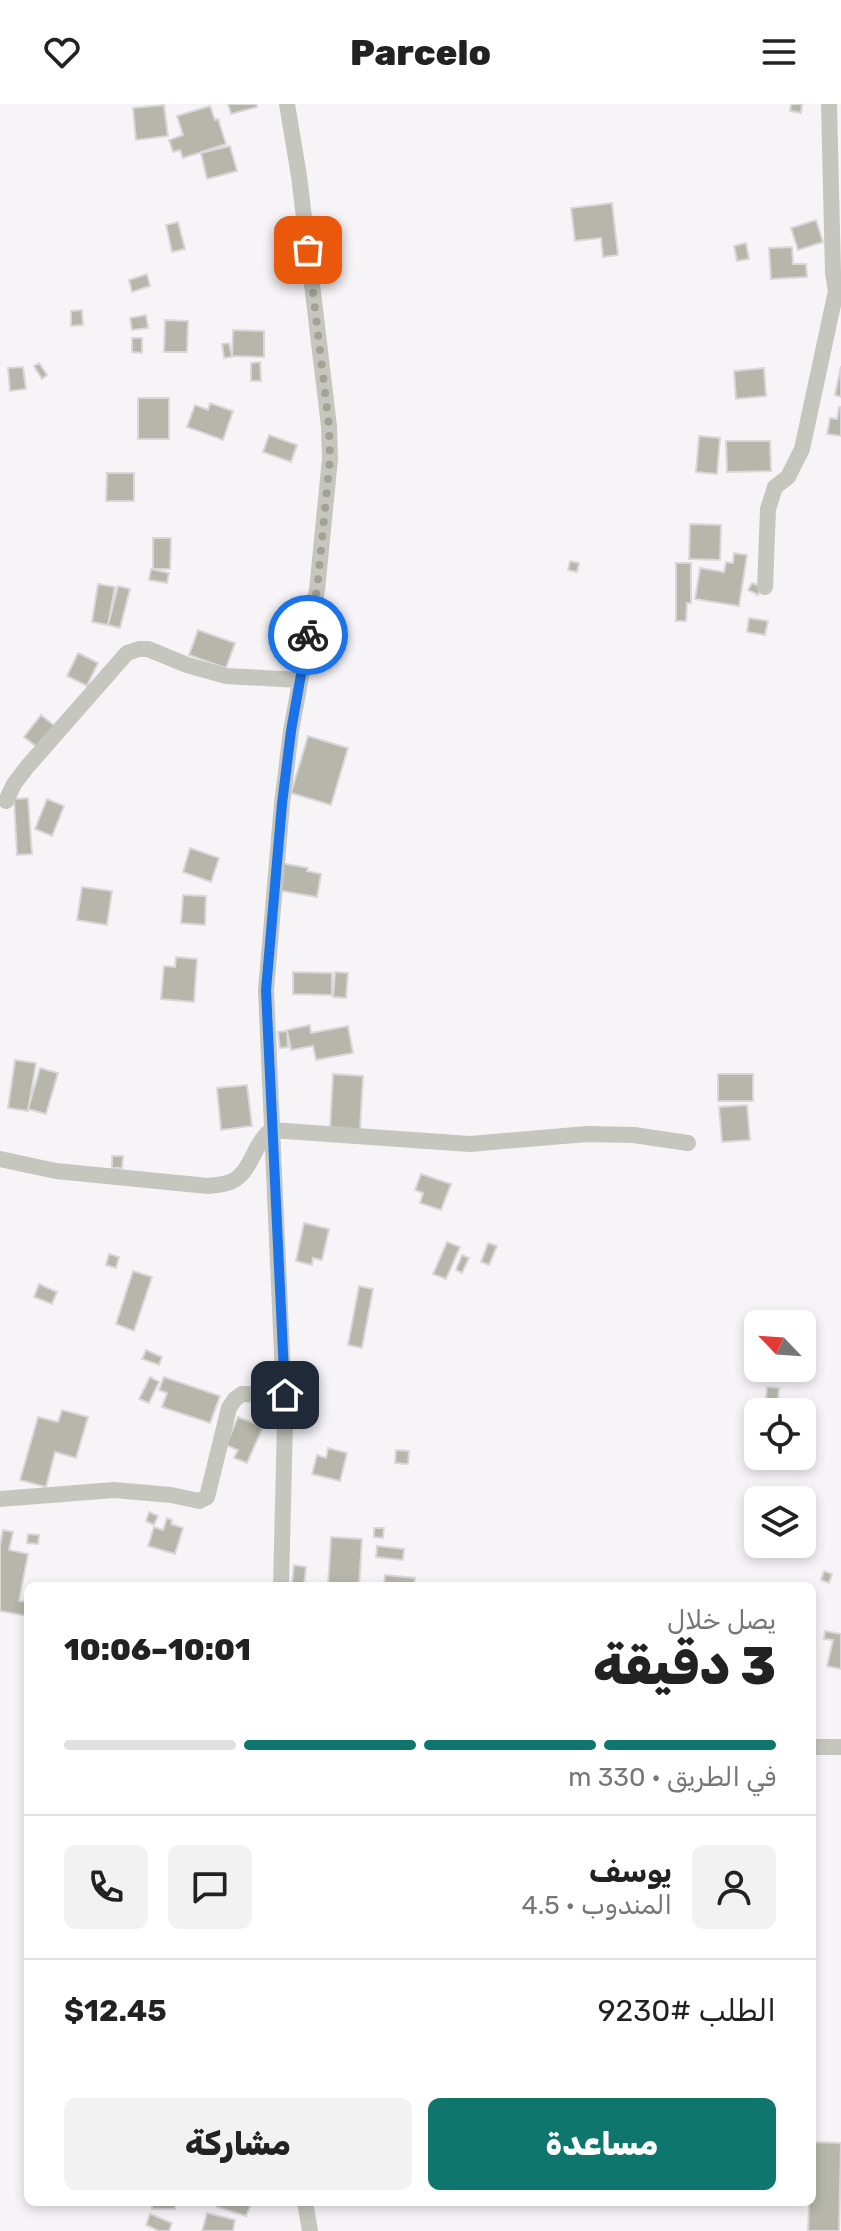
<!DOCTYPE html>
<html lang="ar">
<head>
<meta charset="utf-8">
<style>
	:root { --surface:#fff; --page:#f2f2f2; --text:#222; --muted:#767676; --line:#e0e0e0; --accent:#0f766e }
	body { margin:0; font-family:Rubik,Cairo,sans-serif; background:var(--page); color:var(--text); direction:rtl; height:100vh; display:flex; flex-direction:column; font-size:30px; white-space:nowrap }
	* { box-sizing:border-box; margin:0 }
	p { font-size:26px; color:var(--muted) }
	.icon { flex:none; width:44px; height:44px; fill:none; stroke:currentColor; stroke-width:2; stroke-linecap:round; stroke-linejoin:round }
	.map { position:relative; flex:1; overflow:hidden; direction:ltr }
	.sheet { position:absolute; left:24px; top:1478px; width:792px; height:624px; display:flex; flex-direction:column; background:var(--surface); border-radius:12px; box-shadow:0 4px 12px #0003; direction:rtl }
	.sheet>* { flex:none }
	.needle { width:52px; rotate:295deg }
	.buttons { position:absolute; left:744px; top:1206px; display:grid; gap:16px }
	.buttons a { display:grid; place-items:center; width:72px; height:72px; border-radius:12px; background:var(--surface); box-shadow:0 4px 12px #0003; font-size:40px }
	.pin { position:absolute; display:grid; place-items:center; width:68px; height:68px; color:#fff; margin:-34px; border-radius:16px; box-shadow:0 4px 12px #0006 }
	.courier { position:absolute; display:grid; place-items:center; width:80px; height:80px; margin:-40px; border:6px solid #1a73e8; border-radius:50%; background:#fff; color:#222; box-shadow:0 2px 10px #0007 }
	.overview em { font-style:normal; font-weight:800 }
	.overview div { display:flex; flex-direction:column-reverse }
	.overview { display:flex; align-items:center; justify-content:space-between; height:136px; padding:0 40px }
	h1 { font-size:52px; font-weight:800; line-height:60px }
	.bar { display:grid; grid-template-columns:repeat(4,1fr); gap:12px 8px; align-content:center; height:96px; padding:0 40px }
	.bar i { height:10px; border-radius:6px; background:var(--line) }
	.bar .on { background:var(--accent) }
	.bar p { grid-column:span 4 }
	.line { display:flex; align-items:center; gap:20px; padding:0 40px; border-top:2px solid var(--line) }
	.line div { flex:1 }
	.round { display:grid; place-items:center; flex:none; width:84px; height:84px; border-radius:12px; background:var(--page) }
	.action { display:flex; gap:16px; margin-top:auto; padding:16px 40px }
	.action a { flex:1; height:92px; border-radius:12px; background:var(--accent); color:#fff; font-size:32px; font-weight:800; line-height:92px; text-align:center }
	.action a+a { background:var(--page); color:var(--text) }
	header { display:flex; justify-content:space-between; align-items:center; height:104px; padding:0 40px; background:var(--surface); font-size:36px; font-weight:800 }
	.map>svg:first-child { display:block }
</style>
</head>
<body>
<header><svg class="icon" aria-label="menu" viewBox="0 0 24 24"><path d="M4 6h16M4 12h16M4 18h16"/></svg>Parcelo<svg class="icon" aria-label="heart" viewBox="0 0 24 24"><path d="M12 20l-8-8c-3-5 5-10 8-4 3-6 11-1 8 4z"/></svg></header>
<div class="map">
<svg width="841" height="2127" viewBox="0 0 841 2127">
	<rect width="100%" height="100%" fill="#f6f4f7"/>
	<!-- building -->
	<path fill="#b6b7aa" stroke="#d8d7d9" stroke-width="2" d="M228,0h28l1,3 -26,7z
		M791,0h11l-1,9 -11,-2z
		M164,1l4,31 -32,4 -3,-32z
		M210,2l5,14 3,-1 8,25 -43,14 -3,-8 -7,2 -4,-12 14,-5 -6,-19z
		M230,42l7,25 -30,8 -6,-26z
		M612,99l6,52 -15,2 -2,-19 -26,3 -4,-33z
		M816,116l7,22 -25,8 -7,-22z
		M178,118l7,27 -13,3 -6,-27z
		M746,139l3,16 -12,2 -3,-15z
		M792,143l1,17h13l1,13 -36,2 -2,-31z
		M147,170l3,12 -18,6 -3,-12z
		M82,206l1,15 -12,1v-15z
		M146,211l2,13 -16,2 -2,-12z
		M165,216l23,1 -1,31h-23z
		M233,226l31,1v26l-32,-1z
		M132,234h10v15l-10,-1z
		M229,239l3,14 -8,1 -2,-14z
		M260,258l1,19h-10v-18z
		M39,259l8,12 -5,4 -8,-13z
		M841,262v31l-6,-2z
		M23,263l3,22 -16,2 -2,-23z
		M764,264l2,28 -30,3 -2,-28z
		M138,294h31v41h-31z
		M210,299l23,8 -10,29 -36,-13 8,-22 13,5z
		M839,303h2v29l-14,-2 3,-16 7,1z
		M269,331l28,10 -6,17 -28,-10z
		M699,332l21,2 -3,36 -21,-2z
		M726,337h44l1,30 -44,1z
		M107,369h27v28h-28z
		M690,420l31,1 -1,35 -31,-1z
		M153,434h18l-1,31h-17z
		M734,449l13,2 -8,51 -44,-7 5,-31 24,4 2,-10 7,1z
		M570,457l9,2 -2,9 -9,-2z
		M676,459h15v40h-4l-1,18h-10z
		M151,465l18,4 -2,10 -18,-3z
		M752,479l9,4 -3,8 -10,-5z
		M98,480l17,3 -7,38 -16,-3z
		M118,482l12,3 -10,39 -12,-3z
		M749,514l19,3 -3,14 -18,-3z
		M198,526l37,13 -9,25 -37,-13z
		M78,549l20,10 -11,23 -20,-10z
		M41,611l16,13 -16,22 -17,-13z
		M308,632l40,12 -17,57 -40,-12z
		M28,694l4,56 -15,1 -3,-56z
		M47,695l17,7 -12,30 -17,-7z
		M190,744l29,10 -8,24 -28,-10z
		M281,759l27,5 -1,3 14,3 -4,23 -41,-7z
		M82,783l30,4 -5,34 -30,-5z
		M183,791l23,1 -1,29 -24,-2z
		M176,853l21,2 -3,43 -33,-3 3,-33 11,1z
		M293,868l39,1v22l-39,-1z
		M335,868l13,1 -2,25 -13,-1z
		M310,921l1,8 37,-7 5,27 -37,7 -3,-14 -22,4 -4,-20z
		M287,927l1,16 -8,1 -2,-16z
		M15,956l21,3 -8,48 -20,-3z
		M40,964l18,5 -12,41 -18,-5z
		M333,970l30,2 -3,54 -30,-1z
		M718,970h35v27h-35z
		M247,981l5,41 -31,4 -4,-42z
		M747,1001l3,35 -28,2 -3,-35z
		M112,1052h11l-1,12h-10z
		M421,1070l30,10 -10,26 -21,-7 3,-10 -8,-3z
		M304,1119l25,6 -7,31 -9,-2 -1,7 -16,-4z
		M447,1138l13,5 -14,32 -13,-5z
		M488,1139l9,3 -8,19 -8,-3z
		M109,1150l10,3 -3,11 -10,-3z
		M462,1151l7,3 -7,15 -6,-3z
		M133,1167l19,6 -18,54 -18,-7z
		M39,1180l18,8 -5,12 -18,-7z
		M359,1182l14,3 -11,59 -14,-3z
		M146,1246l16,7 -3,8 -17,-6z
		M150,1273l9,5 -10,21 -10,-4z
		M164,1273l56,19 -10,27 -48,-16 5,-14 -8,-3z
		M767,1283l12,1 -1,12 -12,-1z
		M62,1306l26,7 -12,41 -21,-6 -9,35 -26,-7 18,-63 20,5z
		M238,1313l25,10 -16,36 -13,-5 4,-8 -12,-5z
		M328,1344l19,5 -7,28 -28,-7 5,-19 9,3z
		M396,1346l13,1 -1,13 -13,-1z
		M149,1408l9,4 -4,9 -8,-4z
		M167,1414l5,2 -1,4 12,4 -8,26 -27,-8 6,-19 9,3z
		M374,1424h10l-1,10 -9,-1z
		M3,1426l10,2 -4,18 19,4 -9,47 9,1v14l-28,-5v-66z
		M28,1430l11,1 -1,9 -11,-1z
		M331,1433l31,2 -3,47h-31z
		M377,1442l27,3 -1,11 -27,-3z
		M294,1461l12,2 -2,18 -12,-1z
		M824,1467l8,3 -3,9 -8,-3z
		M385,1471l30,3 -1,8h-30z
		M825,1527l16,3v35l-14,-3 6,-26 -9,-1z
		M812,2038l29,1 -2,88h-31l1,-29h3z
		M152,2098h23v7h-23z
		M219,2098h26l6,2 -5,12 -29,-9z
		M207,2109l28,7 -2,11h-31z
		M150,2110l22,9 -3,8h-10l-13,-6z"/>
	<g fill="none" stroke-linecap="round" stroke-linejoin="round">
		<!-- minor -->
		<path stroke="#c5c6be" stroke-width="16" d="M829,0l4,169 3,18 3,8
			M765,483l3,-78 7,-22 13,-10 14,-28 34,-158
			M6,697l8,-17 13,-17 100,-114 12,-4h9l39,16 39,11 74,4
			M0,1055l56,12 152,15c6,-1 14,-1 19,-3 25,-7 24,-37 44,-53l199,14 117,-10 47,1 54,8
			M0,1395l114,-9 57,5 28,6 8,-4 22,-89 6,-9 7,-5 43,1
			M281,1482l4,-164 -19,-432 16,-186 9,-73 26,-141 13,-131 -1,-33 -30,-250 -12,-72
			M812,1643h29
			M305,2098l5,29"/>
	</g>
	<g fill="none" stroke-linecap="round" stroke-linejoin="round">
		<!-- done -->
		<path stroke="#a3a394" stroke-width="8" stroke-dasharray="0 14.4" d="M308,146l21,176 1,33 -13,131 -9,45"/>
		<!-- route -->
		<path stroke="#1a73e8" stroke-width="10" d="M285,1291l-19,-405 16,-186 9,-73 17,-96"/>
	</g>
</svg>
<div class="buttons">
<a><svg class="needle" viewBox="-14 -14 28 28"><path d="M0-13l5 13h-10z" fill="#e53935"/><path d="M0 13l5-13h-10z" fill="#767676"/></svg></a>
<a><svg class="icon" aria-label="locate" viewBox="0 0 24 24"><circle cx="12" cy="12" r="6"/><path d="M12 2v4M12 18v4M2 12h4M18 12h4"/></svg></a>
<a><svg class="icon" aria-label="layers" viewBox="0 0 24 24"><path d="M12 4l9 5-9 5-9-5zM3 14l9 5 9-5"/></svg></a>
</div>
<div class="pin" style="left:308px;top:146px;background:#ea580c"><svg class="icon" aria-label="bag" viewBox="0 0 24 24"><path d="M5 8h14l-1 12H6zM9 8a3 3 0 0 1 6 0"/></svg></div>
<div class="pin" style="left:285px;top:1291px;background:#1f2937"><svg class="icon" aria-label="home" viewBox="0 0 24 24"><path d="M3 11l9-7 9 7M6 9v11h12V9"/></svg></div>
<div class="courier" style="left:308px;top:531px"><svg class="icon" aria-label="bike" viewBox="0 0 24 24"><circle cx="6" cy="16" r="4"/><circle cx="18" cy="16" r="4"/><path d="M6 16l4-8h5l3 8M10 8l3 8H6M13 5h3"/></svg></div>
<section class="sheet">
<div class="overview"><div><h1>3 دقيقة</h1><p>يصل خلال</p></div><em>10:01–10:06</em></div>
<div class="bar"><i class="on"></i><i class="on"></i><i class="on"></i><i></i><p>في الطريق · 330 m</p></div>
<div class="line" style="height:144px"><a class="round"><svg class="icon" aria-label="person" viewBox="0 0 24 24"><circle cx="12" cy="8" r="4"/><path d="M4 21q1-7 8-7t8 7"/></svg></a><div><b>يوسف</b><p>المندوب · 4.5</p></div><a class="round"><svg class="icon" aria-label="chat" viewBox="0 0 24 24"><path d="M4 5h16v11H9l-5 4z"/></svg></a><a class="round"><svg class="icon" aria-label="phone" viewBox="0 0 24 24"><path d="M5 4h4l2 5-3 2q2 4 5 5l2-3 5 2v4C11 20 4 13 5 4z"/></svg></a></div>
<div class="line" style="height:104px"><div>الطلب #9230</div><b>$12.45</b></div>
<div class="action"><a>مساعدة</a><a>مشاركة</a></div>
</section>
</div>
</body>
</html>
